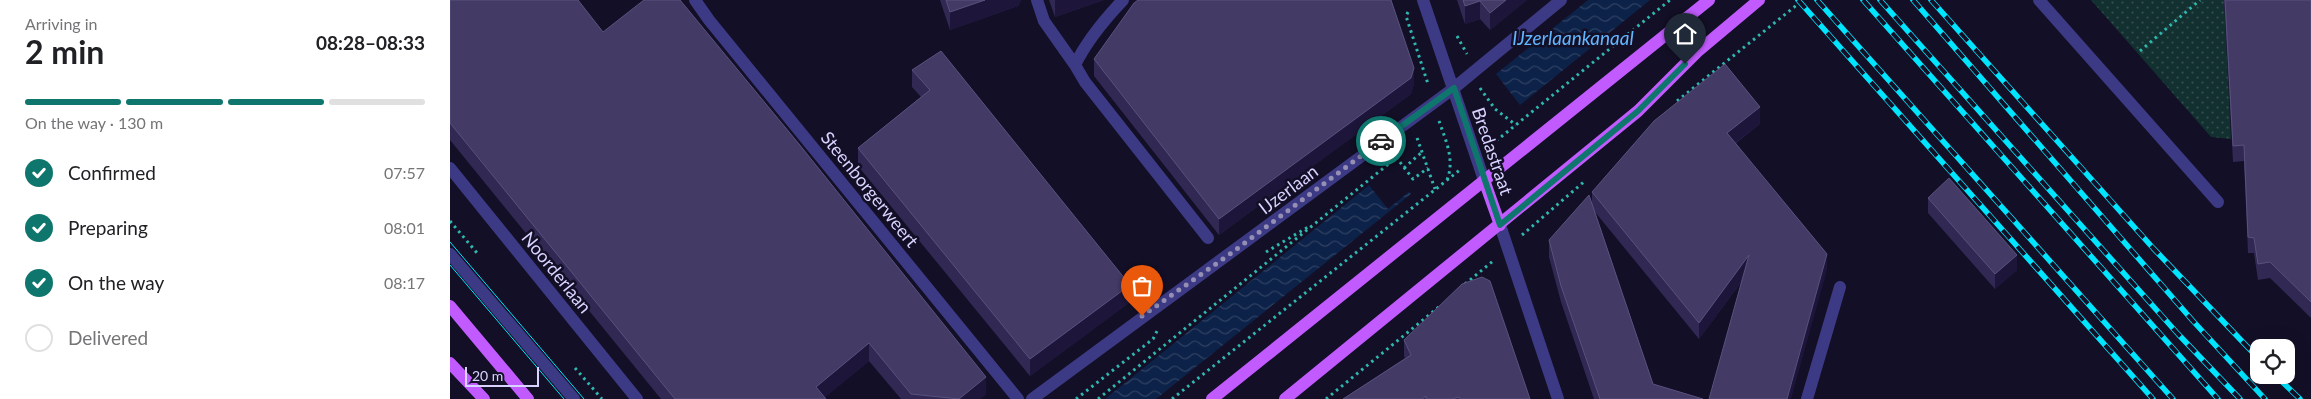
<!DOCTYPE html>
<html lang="en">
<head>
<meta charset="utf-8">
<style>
	:root { --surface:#fff; --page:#f2f2f2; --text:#202124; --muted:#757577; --line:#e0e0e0; --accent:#0f766e }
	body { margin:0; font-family:Lato,sans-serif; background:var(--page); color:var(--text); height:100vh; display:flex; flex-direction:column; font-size:19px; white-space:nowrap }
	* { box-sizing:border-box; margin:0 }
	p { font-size:16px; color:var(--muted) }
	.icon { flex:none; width:28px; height:28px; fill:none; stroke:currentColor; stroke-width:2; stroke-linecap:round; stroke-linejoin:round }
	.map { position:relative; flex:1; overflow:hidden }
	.drawer { display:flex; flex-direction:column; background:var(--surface); width:450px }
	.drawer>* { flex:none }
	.controls { position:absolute; left:1800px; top:339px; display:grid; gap:10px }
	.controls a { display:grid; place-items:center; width:45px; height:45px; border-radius:10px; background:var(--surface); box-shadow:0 5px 20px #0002; font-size:25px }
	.scale { position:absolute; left:15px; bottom:12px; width:74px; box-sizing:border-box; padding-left:5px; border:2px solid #d9d4ff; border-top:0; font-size:14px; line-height:18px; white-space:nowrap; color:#d9d4ff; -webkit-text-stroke:4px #130f26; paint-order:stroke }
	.pin { position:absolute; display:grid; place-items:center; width:42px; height:42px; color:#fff; margin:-51px -21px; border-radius:50% 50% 50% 0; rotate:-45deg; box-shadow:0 0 5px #0007 }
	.pin .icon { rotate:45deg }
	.courier { position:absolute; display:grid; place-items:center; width:50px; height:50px; margin:-25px; border:4px solid #0f766e; border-radius:50%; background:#fff; color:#222; box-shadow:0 1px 6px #0007 }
	.headline em { font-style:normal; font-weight:700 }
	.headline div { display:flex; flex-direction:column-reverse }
	.headline { display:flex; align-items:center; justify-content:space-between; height:85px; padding:0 25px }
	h1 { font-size:32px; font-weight:700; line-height:38px }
	.bar { display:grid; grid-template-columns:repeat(4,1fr); gap:8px 5px; align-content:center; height:60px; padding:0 25px }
	.bar i { height:6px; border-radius:4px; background:var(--line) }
	.bar .selected { background:var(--accent) }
	.bar p { grid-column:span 4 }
	ol { padding:0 25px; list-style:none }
	li { display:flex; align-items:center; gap:15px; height:55px }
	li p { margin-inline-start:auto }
	li .icon { padding:5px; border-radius:50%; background:var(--accent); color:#fff; stroke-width:4 }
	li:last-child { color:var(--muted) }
	li i { width:28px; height:28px; border:2px solid var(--line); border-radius:50% }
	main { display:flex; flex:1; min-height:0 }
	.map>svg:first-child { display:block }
</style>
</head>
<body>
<main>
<section class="drawer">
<div class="headline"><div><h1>2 min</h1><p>Arriving in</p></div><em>08:28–08:33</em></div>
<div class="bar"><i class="selected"></i><i class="selected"></i><i class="selected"></i><i></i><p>On the way · 130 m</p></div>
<ol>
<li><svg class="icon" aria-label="check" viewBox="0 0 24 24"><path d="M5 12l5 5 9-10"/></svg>Confirmed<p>07:57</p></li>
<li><svg class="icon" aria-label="check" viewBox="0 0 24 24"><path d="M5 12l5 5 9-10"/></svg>Preparing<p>08:01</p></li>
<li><svg class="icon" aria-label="check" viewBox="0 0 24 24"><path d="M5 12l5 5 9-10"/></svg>On the way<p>08:17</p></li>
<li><i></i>Delivered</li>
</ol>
</section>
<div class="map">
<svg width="1861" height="399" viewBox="0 0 1861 399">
	<defs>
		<pattern id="garden-dots" width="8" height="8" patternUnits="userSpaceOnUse" patternTransform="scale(1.25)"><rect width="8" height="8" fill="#12302f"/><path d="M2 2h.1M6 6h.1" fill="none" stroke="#344d4e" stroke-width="1.8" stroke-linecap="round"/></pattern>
		<pattern id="water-waves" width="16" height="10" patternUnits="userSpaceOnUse" patternTransform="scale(1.25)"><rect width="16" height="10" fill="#0c2248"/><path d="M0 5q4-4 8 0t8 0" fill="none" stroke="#2f4163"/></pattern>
	</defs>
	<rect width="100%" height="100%" fill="#130f26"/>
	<!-- garden -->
	<path fill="url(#garden-dots)" d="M1641,0h133l7,139 -20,-2z"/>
	<!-- water -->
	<path fill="url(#water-waves)" d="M1138,0h62l-130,105 -24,-31z
		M934,163l27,31 -255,205h-62z"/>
	<!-- pier -->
	<path fill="#130f26" d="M933,161l28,29 -23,19 -19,-24 -264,214h-13z"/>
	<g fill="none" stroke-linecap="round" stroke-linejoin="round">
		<!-- path -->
		<path stroke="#2fb8b0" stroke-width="3" stroke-dasharray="2.5 4" stroke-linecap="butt" d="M958,12l-2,4 22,68
			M1007,36l10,18
			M1690,51l60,-51
			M1030,88l15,21 21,16
			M1227,101l126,-101
			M989,121c7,20 16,39 8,59
			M967,138l18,51
			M1041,145l179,-145
			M946,157l17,22 15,-11
			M954,168l18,-16
			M0,221l27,32
			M1072,235l64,-55
			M816,252l42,-25
			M1015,284l28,-23
			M125,368l27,31
			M626,399l77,-60 4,-8
			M648,399l298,-241
			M722,399l289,-230
			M876,399l114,-93"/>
		<!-- minor -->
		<path stroke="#3d3a85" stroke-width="12" d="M245,0l14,20 309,379
			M587,0l7,21 31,44
			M673,0c-19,20 -36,40 -48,65l10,17 123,156
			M973,0l61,180
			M1589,0l179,202
			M0,168l187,231
			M1050,225l58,174
			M0,254l124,145
			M582,399l422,-311 107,-88
			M1357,399l33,-112"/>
		<!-- major -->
		<path stroke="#c25bff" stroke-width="12" d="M1034,180l16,45
			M0,306l78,93
			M0,363l34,36
			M762,399l497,-399
			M835,399l353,-288 59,-59 62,-52"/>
		<!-- tram -->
		<path stroke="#00e5ff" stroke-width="1" d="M0,242l134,157
			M0,265l114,134"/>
		<!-- rail casing -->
		<g stroke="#00e5ff" stroke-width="5.5">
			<path id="rail" d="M1348,0l355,399
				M1367,0l356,399
				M1413,0l355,399
				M1430,0l298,334 62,65
				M1463,0l280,321 72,78
				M1481,0l222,248 106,111
				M1825,375l25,24"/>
		</g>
		<!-- rail -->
		<use href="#rail" stroke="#130f26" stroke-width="4" stroke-dasharray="11" stroke-linecap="butt"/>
	</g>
	<!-- wall -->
	<path fill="#312854" d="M0,0l153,32 383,362 -6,5h-79l-32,-38 -44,36 1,2h-165l-211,-259z
		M490,0h81l-3,6 -68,24z
		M599,0h55l-49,17z
		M1007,0h70l-37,30 -10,-11 -15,5z
		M1774,0h87v318l-41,-40 -12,2 -4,-27h-6l-4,-92 -11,1z
		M644,59l320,25 -3,10 -192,141 -125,-159z
		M462,70l218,232 -100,74 -172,-210v-18l63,-51 -9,-10z
		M1310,124l-24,19 91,127 -85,11 -43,58 -104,-127 58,172 50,15h-109l-33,-97 -12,-45v-17l43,-37v-11z
		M1478,198l89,72 -22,19 -67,-76z
		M954,340l126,59h-187l62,-41 -1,-2z"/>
	<!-- shaded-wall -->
	<path fill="#1d163a" d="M535,0h36l-3,6 -68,24v-18z
		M605,0h49l-49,17z
		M1056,0h21l-37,30v-17z
		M1030,1v18l-15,5v-18z
		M964,68v16l-3,10 -192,141v-16z
		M1310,107v17l-33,25v-16z
		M1377,254v16l-36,129h-4z
		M1299,255v16l-50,68v-16z
		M1567,255v15l-22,19v-15z
		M680,285v17l-100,74v-17z
		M419,343v18l-46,38 -7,-12z
		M536,377v17l-6,5h-21z"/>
	<!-- building -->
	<path fill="#433a66" stroke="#5a527e" d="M0,0h128l25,32 41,-32h36l119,144 187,233 -27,22 -48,-5 -42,-51 -53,44 10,12h-151l-225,-276z
		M496,0h39l-35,12z
		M688,0h253l23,68 -3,10 -192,141 -125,-160 40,-56z
		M1013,0h43l-16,13 -10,-12 -15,5z
		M1775,0h86v302l-41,-40 -12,2 -4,-26 -6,-1 -4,-92 -11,1z
		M491,51l189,234 -100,74 -172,-211 72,-58 -18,-20z
		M1275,64l35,43 -33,26 100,121 -40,145h-78l40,-144 -50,68 -107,-131 62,-71z
		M1499,178l68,77 -22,19 -67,-76z
		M1139,195l64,189 50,15h-103l-39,-113 -12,-46z
		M1032,277l8,4 40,118h-70l-1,-2 -7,2h-26v-3l-4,3h-79l68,-44 -7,-15 58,-56z"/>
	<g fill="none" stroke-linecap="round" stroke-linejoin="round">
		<!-- done -->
		<path stroke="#948fb3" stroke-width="5" stroke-dasharray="0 9" d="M692,316l88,-62 151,-113"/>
		<!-- route -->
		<path stroke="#0f766e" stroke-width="6" d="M931,141l73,-53 46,137 138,-114 47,-47"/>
	</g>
	<g text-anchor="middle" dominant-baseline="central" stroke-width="5" stroke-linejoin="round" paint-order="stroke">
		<!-- street labels -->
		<g font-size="18" fill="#d9d4ff" stroke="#130f26">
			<text transform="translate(1043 151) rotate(71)">Bredastraat</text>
			<text transform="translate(420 189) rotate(51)">Steenborgerweert</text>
			<text transform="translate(838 189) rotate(-37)">IJzerlaan</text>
			<text transform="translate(107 272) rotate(51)">Noorderlaan</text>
		</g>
		<!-- water labels -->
		<g font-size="19" font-style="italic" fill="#62b6ff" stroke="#130f26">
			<text x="1123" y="37">IJzerlaankanaal</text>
		</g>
	</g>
</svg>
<div class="controls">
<a><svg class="icon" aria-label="locate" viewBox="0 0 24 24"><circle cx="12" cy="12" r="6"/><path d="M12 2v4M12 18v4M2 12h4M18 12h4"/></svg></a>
</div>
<div class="scale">20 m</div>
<div class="pin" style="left:692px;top:316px;background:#ea580c"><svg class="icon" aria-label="bag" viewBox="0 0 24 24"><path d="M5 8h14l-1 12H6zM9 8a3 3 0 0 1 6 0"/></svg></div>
<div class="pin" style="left:1235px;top:64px;background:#1f2937"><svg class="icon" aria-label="home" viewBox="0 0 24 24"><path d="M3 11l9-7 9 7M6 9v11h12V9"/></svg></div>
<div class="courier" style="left:931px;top:141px"><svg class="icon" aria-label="car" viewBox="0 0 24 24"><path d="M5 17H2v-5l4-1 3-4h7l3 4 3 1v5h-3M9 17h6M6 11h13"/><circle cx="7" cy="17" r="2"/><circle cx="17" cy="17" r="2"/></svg></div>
</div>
</main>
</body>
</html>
